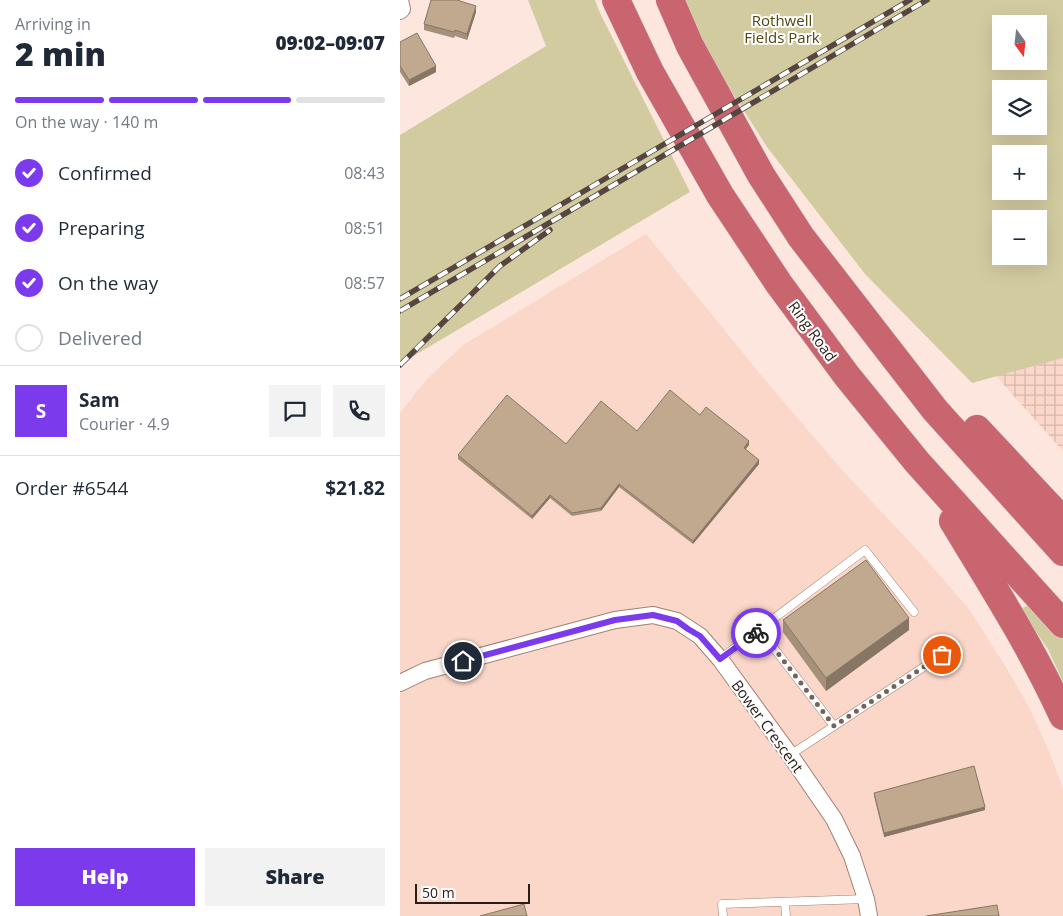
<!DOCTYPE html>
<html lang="en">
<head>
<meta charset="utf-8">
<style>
	:root { --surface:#fff; --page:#f2f2f3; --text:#1f2937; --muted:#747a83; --line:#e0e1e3; --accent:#7c3aed }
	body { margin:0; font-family:"Open Sans",sans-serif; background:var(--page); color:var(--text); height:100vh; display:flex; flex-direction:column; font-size:19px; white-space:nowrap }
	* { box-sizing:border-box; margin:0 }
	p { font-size:16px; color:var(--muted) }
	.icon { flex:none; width:28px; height:28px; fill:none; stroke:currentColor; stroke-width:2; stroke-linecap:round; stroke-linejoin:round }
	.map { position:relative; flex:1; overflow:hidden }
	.panel { display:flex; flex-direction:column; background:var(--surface); width:400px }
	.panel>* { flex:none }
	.needle { width:32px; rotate:165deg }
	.controls { position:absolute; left:592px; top:15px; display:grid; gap:10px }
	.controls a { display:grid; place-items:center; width:55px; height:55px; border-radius:0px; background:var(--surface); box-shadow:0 5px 20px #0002; font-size:25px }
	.scale { position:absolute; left:15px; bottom:12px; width:115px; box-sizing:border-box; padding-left:5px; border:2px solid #2a1d18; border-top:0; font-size:14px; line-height:18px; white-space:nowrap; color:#2a1d18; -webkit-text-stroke:4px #fff; paint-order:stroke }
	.pin { position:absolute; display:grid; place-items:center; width:42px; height:42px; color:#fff; margin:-21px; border:2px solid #fff; border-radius:50%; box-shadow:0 1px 5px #0007 }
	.courier { position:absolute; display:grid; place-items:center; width:50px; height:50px; margin:-25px; border:4px solid #7c3aed; border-radius:50%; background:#fff; color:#222; box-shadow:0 1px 6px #0007 }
	.head em { font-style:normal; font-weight:800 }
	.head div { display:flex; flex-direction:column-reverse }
	.head { display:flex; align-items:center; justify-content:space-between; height:85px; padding:0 15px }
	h1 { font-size:32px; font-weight:800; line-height:38px }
	.bar { display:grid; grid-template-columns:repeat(4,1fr); gap:8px 5px; align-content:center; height:60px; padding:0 15px }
	.bar i { height:6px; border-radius:4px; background:var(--line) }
	.bar .active { background:var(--accent) }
	.bar p { grid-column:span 4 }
	.line { display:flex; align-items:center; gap:12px; padding:0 15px; border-top:1px solid var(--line) }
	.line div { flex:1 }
	.round { display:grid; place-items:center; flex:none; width:52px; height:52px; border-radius:0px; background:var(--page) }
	ol { padding:0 15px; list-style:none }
	li { display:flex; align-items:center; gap:15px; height:55px }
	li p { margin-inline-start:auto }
	li .icon { padding:5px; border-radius:50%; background:var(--accent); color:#fff; stroke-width:4 }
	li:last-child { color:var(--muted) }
	li i { width:28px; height:28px; border:2px solid var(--line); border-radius:50% }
	.button { display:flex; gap:10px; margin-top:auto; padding:10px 15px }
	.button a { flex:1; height:58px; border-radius:0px; background:var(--accent); color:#fff; font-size:20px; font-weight:800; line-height:58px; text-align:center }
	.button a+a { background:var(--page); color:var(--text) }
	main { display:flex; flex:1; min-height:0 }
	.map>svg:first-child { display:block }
</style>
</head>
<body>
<main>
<section class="panel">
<div class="head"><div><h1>2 min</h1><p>Arriving in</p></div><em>09:02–09:07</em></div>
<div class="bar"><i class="active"></i><i class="active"></i><i class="active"></i><i></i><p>On the way · 140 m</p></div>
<ol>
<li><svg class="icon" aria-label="check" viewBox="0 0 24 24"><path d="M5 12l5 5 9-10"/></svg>Confirmed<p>08:43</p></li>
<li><svg class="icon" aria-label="check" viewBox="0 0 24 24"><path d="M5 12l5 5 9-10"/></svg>Preparing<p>08:51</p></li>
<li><svg class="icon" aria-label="check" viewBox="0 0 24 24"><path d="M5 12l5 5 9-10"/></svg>On the way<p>08:57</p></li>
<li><i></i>Delivered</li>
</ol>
<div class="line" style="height:90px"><b class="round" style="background:var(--accent);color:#fff">S</b><div><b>Sam</b><p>Courier · 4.9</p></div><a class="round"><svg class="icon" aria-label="chat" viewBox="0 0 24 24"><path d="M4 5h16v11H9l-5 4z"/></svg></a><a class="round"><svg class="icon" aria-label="phone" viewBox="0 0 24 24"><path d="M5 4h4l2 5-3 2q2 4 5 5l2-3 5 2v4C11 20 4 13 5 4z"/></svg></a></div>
<div class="line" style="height:65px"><div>Order #6544</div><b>$21.82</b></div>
<div class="button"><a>Help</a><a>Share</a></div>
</section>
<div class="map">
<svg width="663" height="916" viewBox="0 0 663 916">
	<defs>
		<pattern id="industrial-grid" width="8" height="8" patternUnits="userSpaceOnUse" patternTransform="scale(1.25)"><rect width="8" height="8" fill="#fbd7c9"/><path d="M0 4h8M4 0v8" fill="none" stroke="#d7b8ac"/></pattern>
	</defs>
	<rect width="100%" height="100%" fill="#fde6dd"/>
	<!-- built -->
	<path fill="#fbd7c9" d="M246,234l124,152 73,85 79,84 47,54 40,63 20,35 20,44 14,38v127h-663v-503l26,-33 37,-35z"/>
	<!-- industrial -->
	<path fill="url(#industrial-grid)" d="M663,358v93l-67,-75z"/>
	<!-- green -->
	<path fill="#d3cba0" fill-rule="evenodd" d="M128,0h67l5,13 90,179 -290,172v-229l146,-89z
		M284,0h379v358l-91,25 -107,-109 -98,-127 -65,-102zM601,24h38v37h-38zM601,89h38v37h-38zM601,154h38v37h-38zM601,219h38v37h-38z
		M631,604l32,35v43l-15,-33 -28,-40z"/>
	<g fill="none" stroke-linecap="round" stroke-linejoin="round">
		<!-- lane casing -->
		<g stroke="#a18073" stroke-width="9">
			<path id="lane" d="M360,630l74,96
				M320,659l145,-109 49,62
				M390,755l152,-100
				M385,903l1,13
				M323,916l-1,-12 144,-5"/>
		</g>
		<!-- street casing -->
		<g stroke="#a18073" stroke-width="18">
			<path id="street" d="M0,0l2,9 -2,2
				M0,683l25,-12 190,-51 38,-5 24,6 23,15 20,23 70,96 44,64 18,37 14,43 3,17"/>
		</g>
		<!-- highway casing -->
		<g stroke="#d4d2d1" stroke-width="29">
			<path id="highway" d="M216,0l34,72 70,123 59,89 68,92 70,86 146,162
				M270,0l20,46 71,129 40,62 134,173 128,142
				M577,429l86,92
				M553,521c39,64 79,127 110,195"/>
		</g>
		<!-- lane -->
		<use href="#lane" stroke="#fff" stroke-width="8"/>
		<!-- street -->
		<use href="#street" stroke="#fff" stroke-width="16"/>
		<!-- highway -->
		<use href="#highway" stroke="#c8656e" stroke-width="28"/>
		<!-- rail casing -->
		<g stroke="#554641" stroke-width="5.5">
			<path id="rail" d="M0,299l510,-299
				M0,311l527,-311
				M0,365l100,-99 50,-36"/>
		</g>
		<!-- rail -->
		<use href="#rail" stroke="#fff" stroke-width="4" stroke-dasharray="11" stroke-linecap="butt"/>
	</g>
	<!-- wall -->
	<path fill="#a5917a" d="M76,12l-9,28 -12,-4 -1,2 -30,-8v-6z
		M0,42l36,30 -27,14 -9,-14z
		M300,415l49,30 -4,4 14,15 -66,80 -74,-57 -18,24 -29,5 -22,-18 -18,21 -74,-60v-4l108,-11 71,-13z
		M383,620l126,10 -83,61 -43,-59z
		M474,793l111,17 -101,27 -10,-41z"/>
	<!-- shaded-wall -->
	<path fill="#867663" d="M76,6v6l-9,28v-6z
		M36,66v6l-27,14v-6z
		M349,441v4l-5,6v-3z
		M359,460v4l-66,80v-3z
		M219,484v3l-18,24v-3z
		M150,495v3l-18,21v-3z
		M509,618v12l-83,61v-13z
		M585,807v3l-101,27v-4z"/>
	<!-- building -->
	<path fill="#c0a98e" stroke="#867663" d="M31,0h26l19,6 -9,28 -12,-4 -1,2 -30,-8z
		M17,33l19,33 -27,14 -9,-14v-24z
		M270,390l30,25 6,-8 43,34 -5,7 15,12 -66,81 -74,-57 -18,24 -29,5 -22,-18 -18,21 -74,-61 49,-60 59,49 35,-43 36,30z
		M466,560l43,58 -83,60 -43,-58z
		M574,766l11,41 -101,26 -10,-40z
		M124,904l3,12h-47z
		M597,905l2,11h-73z"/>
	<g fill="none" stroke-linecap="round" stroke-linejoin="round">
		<!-- done -->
		<path stroke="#74635d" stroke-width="5" stroke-dasharray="0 9" d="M356,633l4,-3 74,96 108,-71"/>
		<!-- route -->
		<path stroke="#7c3aed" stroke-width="6" d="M63,661l152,-41 38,-5 24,6 11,8 12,7 20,23 36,-26"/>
	</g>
	<g text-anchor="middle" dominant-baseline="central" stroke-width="4" stroke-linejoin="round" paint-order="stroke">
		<!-- park labels -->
		<g font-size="15" fill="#4f4611" stroke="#fff">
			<text x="382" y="20">Rothwell<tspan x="382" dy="17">Fields Park</tspan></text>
		</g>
		<!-- street labels -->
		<g font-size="15" fill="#2a1d18" stroke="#fff">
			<text transform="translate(413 331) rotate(54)">Ring Road</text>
			<text transform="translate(368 726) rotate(54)">Bower Crescent</text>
		</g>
	</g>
</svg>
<div class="controls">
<a><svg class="needle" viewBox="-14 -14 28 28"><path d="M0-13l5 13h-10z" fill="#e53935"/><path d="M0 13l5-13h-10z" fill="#747a83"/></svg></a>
<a><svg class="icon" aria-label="layers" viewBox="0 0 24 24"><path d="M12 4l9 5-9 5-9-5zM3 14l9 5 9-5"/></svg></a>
<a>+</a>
<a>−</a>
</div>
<div class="scale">50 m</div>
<div class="pin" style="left:542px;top:655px;background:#ea580c"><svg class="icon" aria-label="bag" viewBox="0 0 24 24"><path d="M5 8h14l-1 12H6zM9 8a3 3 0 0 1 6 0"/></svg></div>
<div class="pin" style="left:63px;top:661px;background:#1f2937"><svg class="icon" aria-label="home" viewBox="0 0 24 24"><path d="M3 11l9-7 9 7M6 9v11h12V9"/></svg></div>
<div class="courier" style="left:356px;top:633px"><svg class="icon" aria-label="bike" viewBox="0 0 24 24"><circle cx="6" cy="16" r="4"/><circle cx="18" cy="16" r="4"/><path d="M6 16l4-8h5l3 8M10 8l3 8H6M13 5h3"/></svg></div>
</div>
</main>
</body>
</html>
